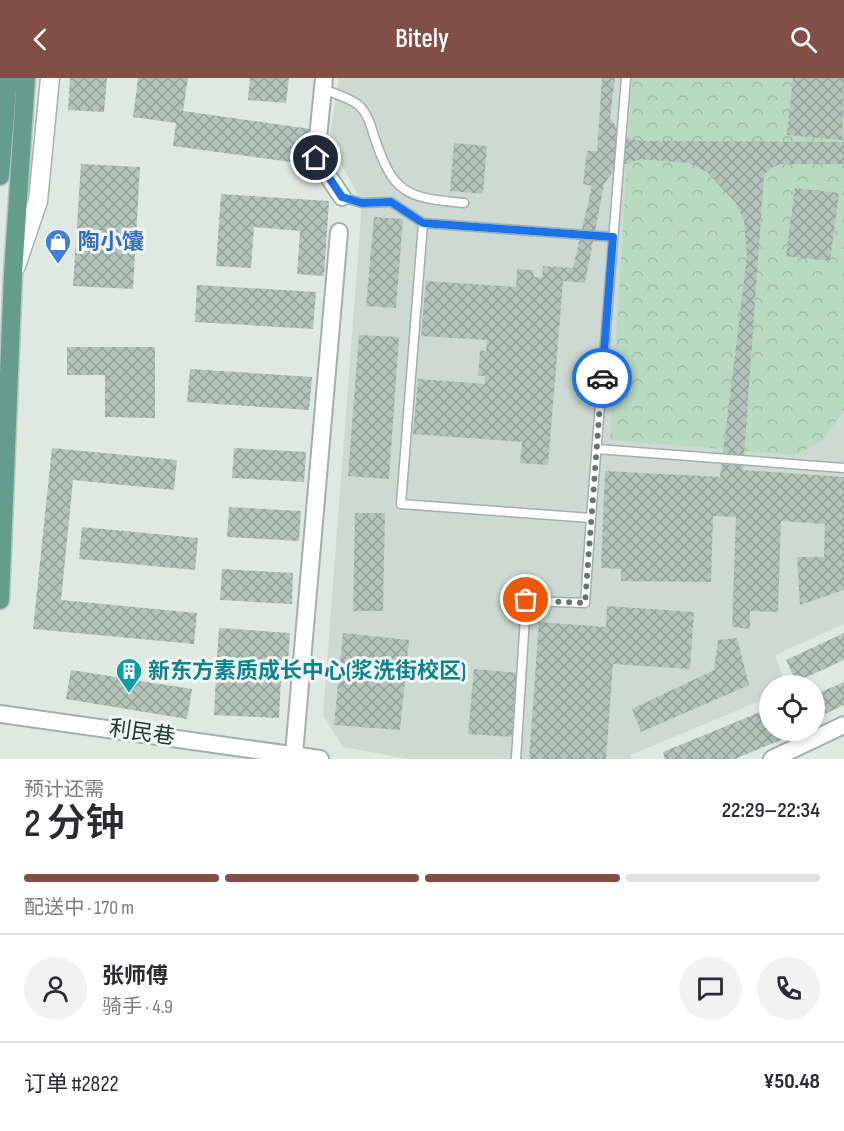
<!DOCTYPE html>
<html lang="zh">
<head>
<meta charset="utf-8">
<style>
	:root { --surface:#fff; --page:#f2f2f3; --text:#2b2b33; --muted:#7c7c81; --line:#e1e1e2; --accent:#814f45 }
	body { margin:0; font-family:"Sofia Sans Condensed","Noto Sans SC",sans-serif; background:var(--page); color:var(--text); height:100vh; display:flex; flex-direction:column; font-size:22px; white-space:nowrap }
	* { box-sizing:border-box; margin:0 }
	p { font-size:20px; color:var(--muted) }
	.icon { flex:none; width:33px; height:33px; fill:none; stroke:currentColor; stroke-width:2; stroke-linecap:round; stroke-linejoin:round }
	.map { position:relative; height:681px; overflow:hidden }
	.drawer { display:flex; flex-direction:column; background:var(--surface); flex:1 }
	.drawer>* { flex:none }
	.buttons { position:absolute; left:759px; top:597px; display:grid; gap:12px }
	.buttons a { display:grid; place-items:center; width:66px; height:66px; border-radius:50%; background:var(--surface); box-shadow:0 3px 9px #0003; font-size:30px }
	.pin { position:absolute; display:grid; place-items:center; width:51px; height:51px; color:#fff; margin:-26px; border:3px solid #fff; border-radius:50%; box-shadow:0 2px 6px #0007 }
	.courier { position:absolute; display:grid; place-items:center; width:60px; height:60px; margin:-30px; border:4px solid #1a73e8; border-radius:50%; background:#fff; color:#222; box-shadow:0 2px 8px #0007 }
	.head em { font-style:normal; font-weight:600 }
	.head div { display:flex; flex-direction:column-reverse }
	.head { display:flex; align-items:center; justify-content:space-between; height:102px; padding:0 24px }
	h1 { font-size:39px; font-weight:600; line-height:45px }
	.bar { display:grid; grid-template-columns:repeat(4,1fr); gap:9px 6px; align-content:center; height:72px; padding:0 24px }
	.bar i { height:8px; border-radius:4px; background:var(--line) }
	.bar .on { background:var(--accent) }
	.bar p { grid-column:span 4 }
	.line { display:flex; align-items:center; gap:15px; padding:0 24px; border-top:2px solid var(--line) }
	.line div { flex:1 }
	.round { display:grid; place-items:center; flex:none; width:63px; height:63px; border-radius:32px; background:var(--page) }
	header { display:flex; justify-content:space-between; align-items:center; height:78px; padding:0 24px; background:var(--accent); color:#fff; font-size:27px; font-weight:600 }
	.map>svg:first-child { display:block }
</style>
</head>
<body>
<header><svg class="icon" aria-label="back" viewBox="0 0 24 24"><path d="M15 5l-7 7 7 7"/></svg>Bitely<svg class="icon" aria-label="search" viewBox="0 0 24 24"><circle cx="10" cy="10" r="6"/><path d="M15 15l6 6"/></svg></header>
<div class="map">
<svg width="844" height="681" viewBox="0 0 844 681">
	<defs>
		<pattern id="park-crowns" width="20" height="18" patternUnits="userSpaceOnUse" patternTransform="scale(1.5)"><rect width="20" height="18" fill="#b8dac0"/><path d="M2 6a3 3 0 1 1 6 0M12 15a3 3 0 1 1 6 0" fill="none" stroke="#9ebca5"/></pattern>
		<pattern id="building-cross-hatch" width="8" height="8" patternUnits="userSpaceOnUse" patternTransform="scale(1.5)"><rect width="8" height="8" fill="#b4c4bd"/><path d="M0 0l8 8M0 8l8-8" fill="none" stroke="#92a09a"/></pattern>
	</defs>
	<rect width="100%" height="100%" fill="#dfe9e4"/>
	<!-- built -->
	<path fill="#cdd9d3" d="M339,0h505v546l-69,31 11,30 -16,1 -1,11 -138,58 -1,4h-220l-67,-12 -20,-32 39,-512 -33,-62z"/>
	<!-- park -->
	<path fill="url(#park-crowns)" d="M632,0h212v332l-21,30 -27,15 -186,-15z"/>
	<!-- building -->
	<path fill="url(#building-cross-hatch)" d="M70,0h37l-3,34 -36,-2z
		M138,0h50l-5,33 128,18 -5,35 -133,-18 3,-23 -43,-6z
		M250,0h39l-3,25 -38,-3z
		M602,0h13l-5,40 7,10 14,11 9,2 204,1v22h-64l-9,4 -7,7 -21,295 101,7v113l-44,15 -3,-48h27l1,-33 -44,-3 -3,91 -28,-1v18l-18,-2 4,-110 -23,-1 -2,66 -90,-1v-12l-20,-1 4,-97 115,6 27,-220 -3,-37 -8,-17 -29,-31 -18,-9 -48,-4 -25,8 -12,17 -19,99 -22,-2 -15,184 -28,-2 2,-21 -109,-8 5,-55 67,5v-8h-7l2,-26 6,1 1,-11 -66,-4 5,-55 90,6 1,-18 16,1 1,7 8,1 1,-12 30,2 19,-82 -9,-2 4,-33h10z
		M793,0h51l-2,62 -55,-5z
		M454,65l33,3 -4,48 -33,-3z
		M81,86l59,3 -7,122 -60,-3z
		M795,110l44,5 -9,68 -44,-5z
		M221,116l108,7 -5,75 -27,-2 3,-43 -46,-4 -3,41 -35,-2z
		M374,139l29,2 -7,89 -30,-2z
		M197,207l119,7 -3,37 -118,-7z
		M359,257l40,2 -10,142 -41,-3z
		M67,269h88v71l-50,-1v-42h-38z
		M190,291l122,8 -3,33 -122,-8z
		M52,370l125,12 -3,30 -101,-10 -12,120 136,13 -3,31 -161,-15z
		M234,370l72,4 -2,30 -72,-4z
		M229,429l72,4 -2,30 -72,-4z
		M355,435h30l-2,98h-30z
		M82,449l116,11 -3,32 -116,-11z
		M222,491l71,4 -1,31 -72,-4z
		M607,528l87,6 -4,57 -77,-5 -7,95h-77l10,-137 67,5z
		M219,550l71,5 -2,30 -71,-5z
		M343,555l66,7 -9,90 -66,-5z
		M844,555v27l-48,22 -10,-22z
		M737,560l12,47 -108,47 -9,-23 82,-39 4,-30z
		M474,591l44,4 -6,64 -44,-3z
		M71,592l121,19 -5,30 -121,-20z
		M216,597l65,3 -2,40 -65,-3z
		M844,604v23l-30,14v-24z
		M770,630v22h26l1,3 -62,26h-70l-2,-7z"/>
	<g fill="none" stroke-linecap="round" stroke-linejoin="round">
		<!-- lane casing -->
		<g stroke="#a2b0ab" stroke-width="11">
			<path id="lane" d="M323,11c10,4 24,8 34,15 9,6 14,21 17,32 19,57 31,62 90,67
				M342,119l20,6 29,-1 32,21
				M613,159l-190,-14 -22,281 190,14 35,-440
				M597,371l247,19
				M516,681l10,-158 59,2 6,-85"/>
		</g>
		<!-- street casing -->
		<g stroke="#a2b0ab" stroke-width="20">
			<path id="street" d="M324,0l-8,80 26,39
				M0,636l320,45
				M294,676l45,-522
				M772,681l72,-34"/>
		</g>
		<!-- secondary casing -->
		<g stroke="#9eb4ac" stroke-width="21">
			<path id="secondary" d="M16,188l22,-65 12,-123"/>
		</g>
		<!-- primary casing -->
		<g stroke="#bcc3c1" stroke-width="21">
			<path id="primary" d="M0,98l8,-98
				M0,522l13,-326 13,-196"/>
		</g>
		<!-- lane -->
		<use href="#lane" stroke="#fff" stroke-width="8"/>
		<!-- street -->
		<use href="#street" stroke="#fff" stroke-width="16"/>
		<!-- secondary -->
		<use href="#secondary" stroke="#fff" stroke-width="18"/>
		<!-- primary -->
		<use href="#primary" stroke="#659d8d" stroke-width="18"/>
	</g>
	<g fill="none" stroke-linecap="round" stroke-linejoin="round">
		<!-- done -->
		<path stroke="#647670" stroke-width="6" stroke-dasharray="0 10.8" d="M526,522l59,3 17,-225"/>
		<!-- route -->
		<path stroke="#1a73e8" stroke-width="8" d="M316,80l26,39 20,6 29,-1 32,21 190,14 -11,141"/>
	</g>
	<!-- icons -->
	<defs>
		<g id="shop-pin" transform="scale(1.35)"><path d="M0 17L-7.5 6A9.5 9.5 0 1 1 7.5 6Z" fill="#3f7fe0" stroke="#eff6f2"/><path d="M-5-2.5h2.3a2.7 3.5 0 0 1 5.4 0H5L5.5 6h-11ZM-1.5-2.5h3a1.5 2.3 0 0 0-3 0Z" fill="#fff"/></g>
		<g id="building-pin" transform="scale(1.35)"><path d="M0 17L-7.5 6A9.5 9.5 0 1 1 7.5 6Z" fill="#0f9aa8" stroke="#eff6f2"/><path d="M-4-6H4V6H1V3H-1V6H-4ZM-2.5-4.3h1.7v1.8h-1.7ZM.8-4.3h1.7v1.8H.8ZM-2.5-1h1.7V.8h-1.7ZM.8-1h1.7V.8H.8Z" fill="#fff"/></g>
	</defs>
	<g fill-rule="evenodd">
		<use href="#shop-pin" x="58" y="164"/>
		<use href="#building-pin" x="129" y="593"/>
	</g>
	<g text-anchor="middle" dominant-baseline="central" stroke-width="6" stroke-linejoin="round" paint-order="stroke">
		<!-- shop labels -->
		<g font-size="22" font-weight="bold" fill="#366cbe" stroke="#eff6f2" text-anchor="start">
			<text x="78" y="164">陶小馕</text>
		</g>
		<!-- culture labels -->
		<g font-size="22" font-weight="bold" fill="#0d838f" stroke="#eff6f2" text-anchor="start">
			<text x="148" y="593">新东方素质成长中心(浆洗街校区)</text>
		</g>
		<!-- street labels -->
		<g font-size="22" fill="#213831" stroke="#eff6f2">
			<text transform="translate(142 655) rotate(8)">利民巷</text>
		</g>
	</g>
</svg>
<div class="buttons">
<a><svg class="icon" aria-label="locate" viewBox="0 0 24 24"><circle cx="12" cy="12" r="6"/><path d="M12 2v4M12 18v4M2 12h4M18 12h4"/></svg></a>
</div>
<div class="pin" style="left:526px;top:522px;background:#ea580c"><svg class="icon" aria-label="bag" viewBox="0 0 24 24"><path d="M5 8h14l-1 12H6zM9 8a3 3 0 0 1 6 0"/></svg></div>
<div class="pin" style="left:316px;top:80px;background:#1f2937"><svg class="icon" aria-label="home" viewBox="0 0 24 24"><path d="M3 11l9-7 9 7M6 9v11h12V9"/></svg></div>
<div class="courier" style="left:602px;top:300px"><svg class="icon" aria-label="car" viewBox="0 0 24 24"><path d="M5 17H2v-5l4-1 3-4h7l3 4 3 1v5h-3M9 17h6M6 11h13"/><circle cx="7" cy="17" r="2"/><circle cx="17" cy="17" r="2"/></svg></div>
</div>
<section class="drawer">
<div class="head"><div><h1>2 分钟</h1><p>预计还需</p></div><em>22:29–22:34</em></div>
<div class="bar"><i class="on"></i><i class="on"></i><i class="on"></i><i></i><p>配送中 · 170 m</p></div>
<div class="line" style="height:108px"><a class="round"><svg class="icon" aria-label="person" viewBox="0 0 24 24"><circle cx="12" cy="8" r="4"/><path d="M4 21q1-7 8-7t8 7"/></svg></a><div><b>张师傅</b><p>骑手 · 4.9</p></div><a class="round"><svg class="icon" aria-label="chat" viewBox="0 0 24 24"><path d="M4 5h16v11H9l-5 4z"/></svg></a><a class="round"><svg class="icon" aria-label="phone" viewBox="0 0 24 24"><path d="M5 4h4l2 5-3 2q2 4 5 5l2-3 5 2v4C11 20 4 13 5 4z"/></svg></a></div>
<div class="line" style="height:78px"><div>订单 #2822</div><b>¥50.48</b></div>
</section>
</body>
</html>
